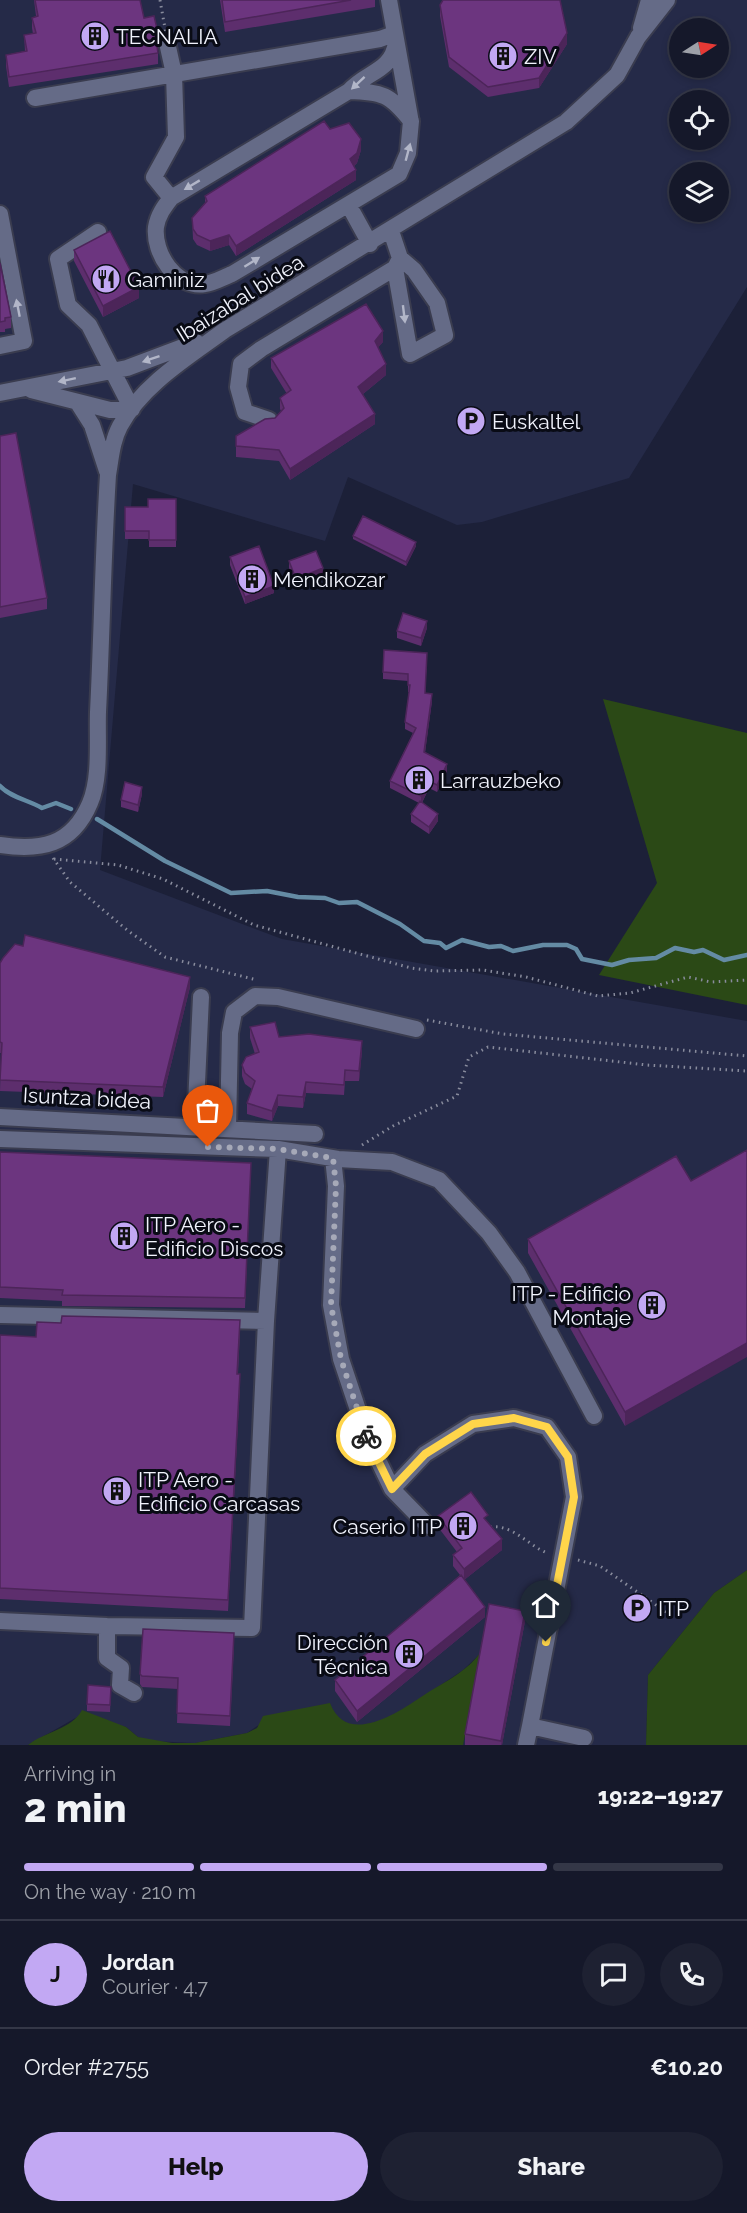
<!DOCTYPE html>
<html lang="en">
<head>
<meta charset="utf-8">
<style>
	:root { --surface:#15182a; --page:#1e2132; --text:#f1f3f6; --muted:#9da0a8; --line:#343747; --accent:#c2a8f3 }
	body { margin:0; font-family:Raleway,sans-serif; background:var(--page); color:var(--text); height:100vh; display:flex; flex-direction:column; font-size:22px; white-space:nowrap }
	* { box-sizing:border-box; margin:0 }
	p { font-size:20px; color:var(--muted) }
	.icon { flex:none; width:33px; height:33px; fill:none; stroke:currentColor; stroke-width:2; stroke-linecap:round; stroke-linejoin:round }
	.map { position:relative; height:1745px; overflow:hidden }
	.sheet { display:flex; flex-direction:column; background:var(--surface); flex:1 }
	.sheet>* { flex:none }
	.needle { width:39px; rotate:78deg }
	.tools { position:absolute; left:669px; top:18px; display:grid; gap:12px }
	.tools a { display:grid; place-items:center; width:60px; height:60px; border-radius:50%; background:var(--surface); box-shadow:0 3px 9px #0003,0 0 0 2px var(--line); font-size:30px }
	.pin { position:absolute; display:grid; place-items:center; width:51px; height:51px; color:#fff; margin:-62px -26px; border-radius:50% 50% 50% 0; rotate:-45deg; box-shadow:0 0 6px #0007 }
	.pin .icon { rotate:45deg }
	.courier { position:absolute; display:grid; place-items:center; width:60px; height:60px; margin:-30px; border:4px solid #ffd54a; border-radius:50%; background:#fff; color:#222; box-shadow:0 2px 8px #0007 }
	.head em { font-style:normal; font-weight:800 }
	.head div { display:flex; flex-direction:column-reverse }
	.head { display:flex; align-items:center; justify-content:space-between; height:102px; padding:0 24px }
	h1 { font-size:39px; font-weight:800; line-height:45px }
	.bar { display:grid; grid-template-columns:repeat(4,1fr); gap:9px 6px; align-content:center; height:72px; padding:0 24px }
	.bar i { height:8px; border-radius:4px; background:var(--line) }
	.bar .selected { background:var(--accent) }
	.bar p { grid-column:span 4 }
	.line { display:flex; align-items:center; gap:15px; padding:0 24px; border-top:2px solid var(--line) }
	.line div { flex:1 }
	.round { display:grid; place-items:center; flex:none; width:63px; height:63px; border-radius:32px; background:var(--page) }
	.action { display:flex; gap:12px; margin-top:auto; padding:12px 24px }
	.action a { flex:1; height:69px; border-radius:36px; background:var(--accent); color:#111; font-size:24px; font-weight:800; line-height:69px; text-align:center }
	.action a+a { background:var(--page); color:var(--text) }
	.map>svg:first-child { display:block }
</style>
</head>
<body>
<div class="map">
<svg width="747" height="1745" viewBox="0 0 747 1745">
	<rect width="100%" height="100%" fill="#1c2038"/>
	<!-- built -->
	<path fill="#252a48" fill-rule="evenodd" d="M0,0h747v287l-118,191 -147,44 -25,3 -109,-48 -23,64 -192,-57 -33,386 182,69 465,82v549l-33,23 -66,82 -2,70h-183l19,-93 -19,18 -77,52 -17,8 -11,2 -15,-6 -8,-8 -5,-14 -70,20 -13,9 -52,10 -45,-2 -12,-4 -12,-10 -47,-11 -51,29h-28zM680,28h38v40h-38zM680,100h38v40h-38zM680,172h38v40h-38z"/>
	<!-- green -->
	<path fill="#2b4916" d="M603,699l144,34v272l-148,-30 58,-92z
		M747,1570v175h-101l2,-70 66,-82z
		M482,1650l-19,95h-435c16,-13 44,-16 54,-35l44,17 12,10 34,6h23l52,-10 10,-5 6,-12 67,-13c16,42 63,13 91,-6 21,-14 47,-25 61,-47z"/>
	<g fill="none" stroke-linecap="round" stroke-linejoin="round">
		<!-- stream -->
		<path stroke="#648ba4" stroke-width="4.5" d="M0,786c10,11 28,14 42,22l14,-5 15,6
			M97,819l68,42 66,32 36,-2 31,6 27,1 14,5 18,-1 43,22 24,17 16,2 6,5 16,-8 27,7 12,-1 12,5 30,-6h24l9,4 6,10 30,6 17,-5 27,-2 19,-10 19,4 9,-2 21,10 23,-5"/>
		<!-- minor casing -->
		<g stroke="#3a3c4f" stroke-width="20">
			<path id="minor" d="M389,0l21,117
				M641,28l8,-28
				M168,47l6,27 2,63 -22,40 17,21
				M349,91c33,1 41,3 62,30l-3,32 -9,21 -167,100c-8,3 -18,9 -27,10 -29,5 -52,-31 -49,-57 2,-12 8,-20 15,-29l178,-107c18,-20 42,-19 47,-48
				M35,98l345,-59 14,-5
				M353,213l17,31
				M0,214l24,127 -24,5
				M391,231l9,27 14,12 23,33 8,32 -35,19 -15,-86 5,-10
				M98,232l-40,27 10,46 21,20 43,84
				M31,390l79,20 22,-1
				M0,393l127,-25 69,-26
				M78,403l14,22 15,46
				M269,420l-24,-8 -7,-25 3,-23 20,-15 134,-81
				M0,845c40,6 72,1 90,-42 11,-26 7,-63 8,-91 4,-79 5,-158 10,-237 3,-17 4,-34 12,-49 22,-41 68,-69 105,-96l341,-208 51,-47 21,-38 29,-37
				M0,1117l315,17
				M195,1126l6,-129
				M228,1128l2,-95 4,-21 21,-16 23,1 138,32
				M0,1139l278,10 -12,172 -14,307 -145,-2 -107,-5
				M278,1149l60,10 54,3 47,18 50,53 28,39 77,144
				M333,1158l3,28 -5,119 10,54 26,78 25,52 36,37
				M0,1315l266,6
				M392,1489l33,-35 48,-30 41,-6 33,9 21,30 6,40 -44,229 54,12
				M107,1626v32l14,10 -1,17 14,8
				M526,1745l4,-19"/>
		</g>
		<!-- path -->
		<path stroke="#898c9d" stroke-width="3" stroke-dasharray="1.5 4.5" stroke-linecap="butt" d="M160,0l6,34
			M53,858l17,24 57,48 38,27 92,23
			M54,859l64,6 45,14 91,46 157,43 23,3 49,-1 43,7 72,19 32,-3 58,-16 23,5 36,-2
			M427,1020l76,14 244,22
			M362,1145l31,-19 64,-30 12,-39 19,-10 159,18 100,6
			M490,1527c22,-3 38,18 57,26
			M578,1560l22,6 69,48"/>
		<!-- minor -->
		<use href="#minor" stroke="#656b87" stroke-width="16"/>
	</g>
	<!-- wall -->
	<path fill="#5d2e6d" d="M34,0h106l4,18 14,26h-2l2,9v11l-149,23 -3,-21v-11l19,-4 -1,-16 9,-1 -1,-6v-10l4,-2z
		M220,0h155v7l-150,25z
		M440,5l127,39 -28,44 -51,9 -39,-30 -9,-51z
		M330,129l31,21 -4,13 -3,3 2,14 -120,76 -7,-11 -19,6 -13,-6 -4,-6 -1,-21 13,-15v-7z
		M74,250l65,48 -36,19 -29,-56z
		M0,263l11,54v11l-6,1v3h-5z
		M383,342l-5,5 8,28 -23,19 12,30 -85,56 -11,-19 -43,-4v-21l39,-18 6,-7 -1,-2v-11l7,-4 -16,-26v-10z
		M0,436l47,162v11l-47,9z
		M176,499v48h-27v-8h-24v-32h23z
		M353,536l63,10 -10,20 -53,-27z
		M230,557l44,36 -29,11 -15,-39z
		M289,561l34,14 -27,11 -7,-18z
		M427,628l-6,18 -24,-8v-7z
		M427,660l-2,33 7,8 -7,52 22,18 -10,21 -8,-4 -7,15 16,18 -9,13 -18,-12v-8l8,-11 -29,-15v-7l23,-48 -8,-4v-7l4,-30h-1v-11l-25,-2v-7z
		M142,794l-4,18 -17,-5v-7z
		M0,963l190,24 -27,110 -163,-6 1,-38h-1z
		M250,1027l29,10 83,14 -3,30h-14l-1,14 -38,-2 -3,15 -25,-2 -6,15 -25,-7v-11l5,-14 -7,-5 -3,-8v-11l13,-11 -5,-16z
		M0,1152l251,11 -6,145 -183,-2v-5l-62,-3z
		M691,1181l-66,245 -97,-173v-14z
		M240,1331l-2,43 2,10 -12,227 -228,-12v-264l36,2z
		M438,1516l50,6 14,28 -38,30 21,37 -128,105 -22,-31v-11l125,-105 -7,-9v-11l4,-3 -19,-25z
		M525,1621l-23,124h-37v-11z
		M234,1644l-4,82 -53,-3 1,-34 -36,-2 -2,-3v-10z
		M111,1687l-1,25 -23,-1v-7z"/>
	<!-- shaded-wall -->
	<path fill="#4c2559" d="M158,33v11l-3,1v-11z
		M567,33v11l-28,44v-10z
		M361,139v11l-4,13 -7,7v-11z
		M356,170v10l-120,76v-10z
		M229,235v10l-19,6v-10z
		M139,287v11l-36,19v-11z
		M383,331v11l-8,9v-10z
		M386,364v11l-28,23v-11z
		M375,414v10l-85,56v-11z
		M416,542v4l-10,20v-4z
		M323,568v7l-27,11v-7z
		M274,586v7l-29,11v-7z
		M427,621v7l-6,18v-8z
		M432,694v7l-8,58v-7z
		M447,764v7l-10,21v-7z
		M429,781v7l-8,16v-8z
		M142,787v7l-4,18v-7z
		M438,814v7l-9,13v-7z
		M190,977v10l-27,110v-10z
		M362,1041v10l-3,30v-10z
		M306,1082v11l-3,15v-11z
		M278,1095v11l-6,15v-10z
		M747,1343v14l-122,69v-14z
		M240,1374v10l-12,227v-11z
		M502,1539v11l-38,30v-11z
		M485,1607v10l-128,105v-11z
		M525,1611v10l-23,124h-1z"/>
	<!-- building -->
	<path fill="#6c357f" stroke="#4c2559" stroke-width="1.5" d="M35,0h105l4,18 10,-2 4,17 -3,1 3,19 -149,24 -3,-22 21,-4 -3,-16 12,-2 -4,-15 6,-2z
		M222,0h129l-126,22z
		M443,0h117l7,33 -28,45 -51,9 -39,-30 -9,-52z
		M324,121l6,8 19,-6 12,16 -4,14 -7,6 6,11 -120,76 -7,-11 -19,6 -13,-6 -4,-6 -1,-11 15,-17 -2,-5z
		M110,231l29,56 -36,19 -29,-56z
		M0,263l11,54 -6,1v3l-5,1z
		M366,304l17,27 -8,10 11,23 -28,23 17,27 -85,55 -11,-19 -43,-4v-10l29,-17 10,-1 9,-10 -4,-10 11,-8 -20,-32z
		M16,433l31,165 -47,9v-171z
		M148,499h28v41h-27v-9h-24v-24h23z
		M363,516l53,26 -10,20 -53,-26z
		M259,546l15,40 -29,11 -15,-40z
		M316,551l7,17 -27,11 -7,-18z
		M403,613l24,8 -6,17 -24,-7z
		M384,650l43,3 -2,40 7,1 -8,58 23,12 -10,21 -8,-4 -8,15 -31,-15 26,-53 -11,-6 5,-37h-2v-11l-25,-2z
		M125,782l17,5 -4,18 -17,-5z
		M420,801l18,13 -9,13 -18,-13z
		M25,935l165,42 -27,110 -163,-7 2,-37 -2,-1v-79l3,-5 12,-14 8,2z
		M275,1022l4,15 30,-3 53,7 -3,30 -14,-1 -1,15 -38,-3 -3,15 -25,-2 -6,16 -25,-8 8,-22 -10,-8 -3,-8 4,-8 13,-5 -9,-25z
		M747,1150v193l-122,69 -97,-173 148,-83 15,25z
		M0,1152l251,11 -6,135 -183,-3 1,-5 -63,-3z
		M62,1316l178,4 -3,54h3l-12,226 -228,-12v-253l36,2 1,-15 24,1z
		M471,1492l17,23 -4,3 18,21 -38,30 -11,-14 9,-7 -24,-32z
		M461,1575l24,32 -128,104 -22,-31z
		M489,1604l36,7 -24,130 -36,-7z
		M143,1629l91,4 -4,83 -53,-3 1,-35 -36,-2 -2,-2z
		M88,1685l23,2 -1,18 -23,-1z"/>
	<!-- one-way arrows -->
	<defs><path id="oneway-solid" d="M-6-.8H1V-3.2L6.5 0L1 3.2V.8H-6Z" transform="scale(1.5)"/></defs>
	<g fill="#b2b6c8">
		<use href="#oneway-solid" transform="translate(358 83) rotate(137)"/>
		<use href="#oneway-solid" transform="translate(408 152) rotate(-75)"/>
		<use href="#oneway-solid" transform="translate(192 185) rotate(149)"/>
		<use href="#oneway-solid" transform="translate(252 262) rotate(-32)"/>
		<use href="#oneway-solid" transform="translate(18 308) rotate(-101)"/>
		<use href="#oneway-solid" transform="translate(404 314) rotate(83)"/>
		<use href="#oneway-solid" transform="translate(151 359) rotate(161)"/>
		<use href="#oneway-solid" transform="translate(67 380) rotate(168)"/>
	</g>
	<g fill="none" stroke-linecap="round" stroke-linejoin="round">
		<!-- done -->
		<path stroke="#a6a9b8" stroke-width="6" stroke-dasharray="0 10.8" d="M208,1147l70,2 55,9 3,28 -5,119 10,54 25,77"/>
		<!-- route -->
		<path stroke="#ffd54a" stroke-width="8" d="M366,1436l26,53 33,-35 48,-30 41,-6 33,9 21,30 6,40 -28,145"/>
	</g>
	<!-- icons -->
	<defs>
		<g id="building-disc" transform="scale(1.5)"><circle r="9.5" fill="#c2a8f3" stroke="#090b15"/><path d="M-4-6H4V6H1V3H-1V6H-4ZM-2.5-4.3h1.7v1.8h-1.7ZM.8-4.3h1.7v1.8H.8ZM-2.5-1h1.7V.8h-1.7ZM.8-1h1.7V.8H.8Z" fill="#111"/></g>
		<g id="restaurant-disc" transform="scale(1.5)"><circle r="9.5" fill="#c2a8f3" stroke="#090b15"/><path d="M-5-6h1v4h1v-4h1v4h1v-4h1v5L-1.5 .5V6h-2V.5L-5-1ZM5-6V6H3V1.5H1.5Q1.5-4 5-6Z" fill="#111"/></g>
		<g id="parking-disc" transform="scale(1.5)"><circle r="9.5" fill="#c2a8f3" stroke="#090b15"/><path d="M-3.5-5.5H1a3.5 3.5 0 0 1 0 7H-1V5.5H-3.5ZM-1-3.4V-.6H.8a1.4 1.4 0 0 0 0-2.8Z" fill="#111"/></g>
	</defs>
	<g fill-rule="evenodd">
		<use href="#building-disc" x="95" y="36"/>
		<use href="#building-disc" x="503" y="56"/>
		<use href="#restaurant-disc" x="106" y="279"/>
		<use href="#parking-disc" x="471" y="421"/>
		<use href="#building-disc" x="252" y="579"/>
		<use href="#building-disc" x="419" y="780"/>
		<use href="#building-disc" x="124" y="1236"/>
		<use href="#building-disc" x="652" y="1305"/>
		<use href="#building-disc" x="117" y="1491"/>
		<use href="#building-disc" x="463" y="1526"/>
		<use href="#parking-disc" x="637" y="1608"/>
		<use href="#building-disc" x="409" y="1654"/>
	</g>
	<g text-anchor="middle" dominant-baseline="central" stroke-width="6" stroke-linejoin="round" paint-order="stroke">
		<!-- poi labels -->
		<g font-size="21" fill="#f1f3fd" stroke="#090b15" text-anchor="start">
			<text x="116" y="36">TECNALIA</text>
			<text x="524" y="56">ZIV</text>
			<text x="127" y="279">Gaminiz</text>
			<text x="492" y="421">Euskaltel</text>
			<text x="273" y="579">Mendikozar</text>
			<text x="440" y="780">Larrauzbeko</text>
			<text x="145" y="1224">ITP Aero -<tspan x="145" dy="24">Edificio Discos</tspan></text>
			<text x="631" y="1293" text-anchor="end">ITP - Edificio<tspan x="631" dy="24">Montaje</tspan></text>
			<text x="138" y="1479">ITP Aero -<tspan x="138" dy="24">Edificio Carcasas</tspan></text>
			<text x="442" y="1526" text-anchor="end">Caserio ITP</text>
			<text x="658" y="1608">ITP</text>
			<text x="388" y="1642" text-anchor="end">Dirección<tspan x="388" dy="24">Técnica</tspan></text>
		</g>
		<!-- street labels -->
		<g font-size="21" fill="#f1f3fd" stroke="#090b15">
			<text transform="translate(240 298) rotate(-32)">Ibaizabal bidea</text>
			<text transform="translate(87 1098) rotate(3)">Isuntza bidea</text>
		</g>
	</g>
</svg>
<div class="tools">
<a><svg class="needle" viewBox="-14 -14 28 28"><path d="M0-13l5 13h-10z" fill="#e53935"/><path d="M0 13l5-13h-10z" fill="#9da0a8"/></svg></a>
<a><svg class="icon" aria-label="locate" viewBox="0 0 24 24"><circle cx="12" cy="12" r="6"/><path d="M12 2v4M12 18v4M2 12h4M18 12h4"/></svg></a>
<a><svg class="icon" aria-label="layers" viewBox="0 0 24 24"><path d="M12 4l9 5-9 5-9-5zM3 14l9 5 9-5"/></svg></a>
</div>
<div class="pin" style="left:208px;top:1147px;background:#ea580c"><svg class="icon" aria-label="bag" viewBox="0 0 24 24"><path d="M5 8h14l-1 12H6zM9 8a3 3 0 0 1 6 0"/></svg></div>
<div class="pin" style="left:546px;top:1642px;background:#1f2937"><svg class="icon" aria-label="home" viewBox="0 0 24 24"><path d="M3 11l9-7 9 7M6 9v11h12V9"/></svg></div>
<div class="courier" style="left:366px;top:1436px"><svg class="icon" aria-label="bike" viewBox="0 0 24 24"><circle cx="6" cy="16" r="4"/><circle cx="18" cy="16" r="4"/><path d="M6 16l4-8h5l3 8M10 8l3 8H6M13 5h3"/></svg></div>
</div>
<section class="sheet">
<div class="head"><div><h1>2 min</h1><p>Arriving in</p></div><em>19:22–19:27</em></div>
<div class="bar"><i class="selected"></i><i class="selected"></i><i class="selected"></i><i></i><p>On the way · 210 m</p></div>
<div class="line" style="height:108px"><b class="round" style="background:var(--accent);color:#111">J</b><div><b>Jordan</b><p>Courier · 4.7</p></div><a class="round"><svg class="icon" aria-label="chat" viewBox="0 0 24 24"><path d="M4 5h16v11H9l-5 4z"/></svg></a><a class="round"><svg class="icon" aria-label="phone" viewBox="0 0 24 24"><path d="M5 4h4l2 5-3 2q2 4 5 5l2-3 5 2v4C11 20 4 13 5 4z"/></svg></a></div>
<div class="line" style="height:78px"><div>Order #2755</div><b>€10.20</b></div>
<div class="action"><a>Help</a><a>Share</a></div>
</section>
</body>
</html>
